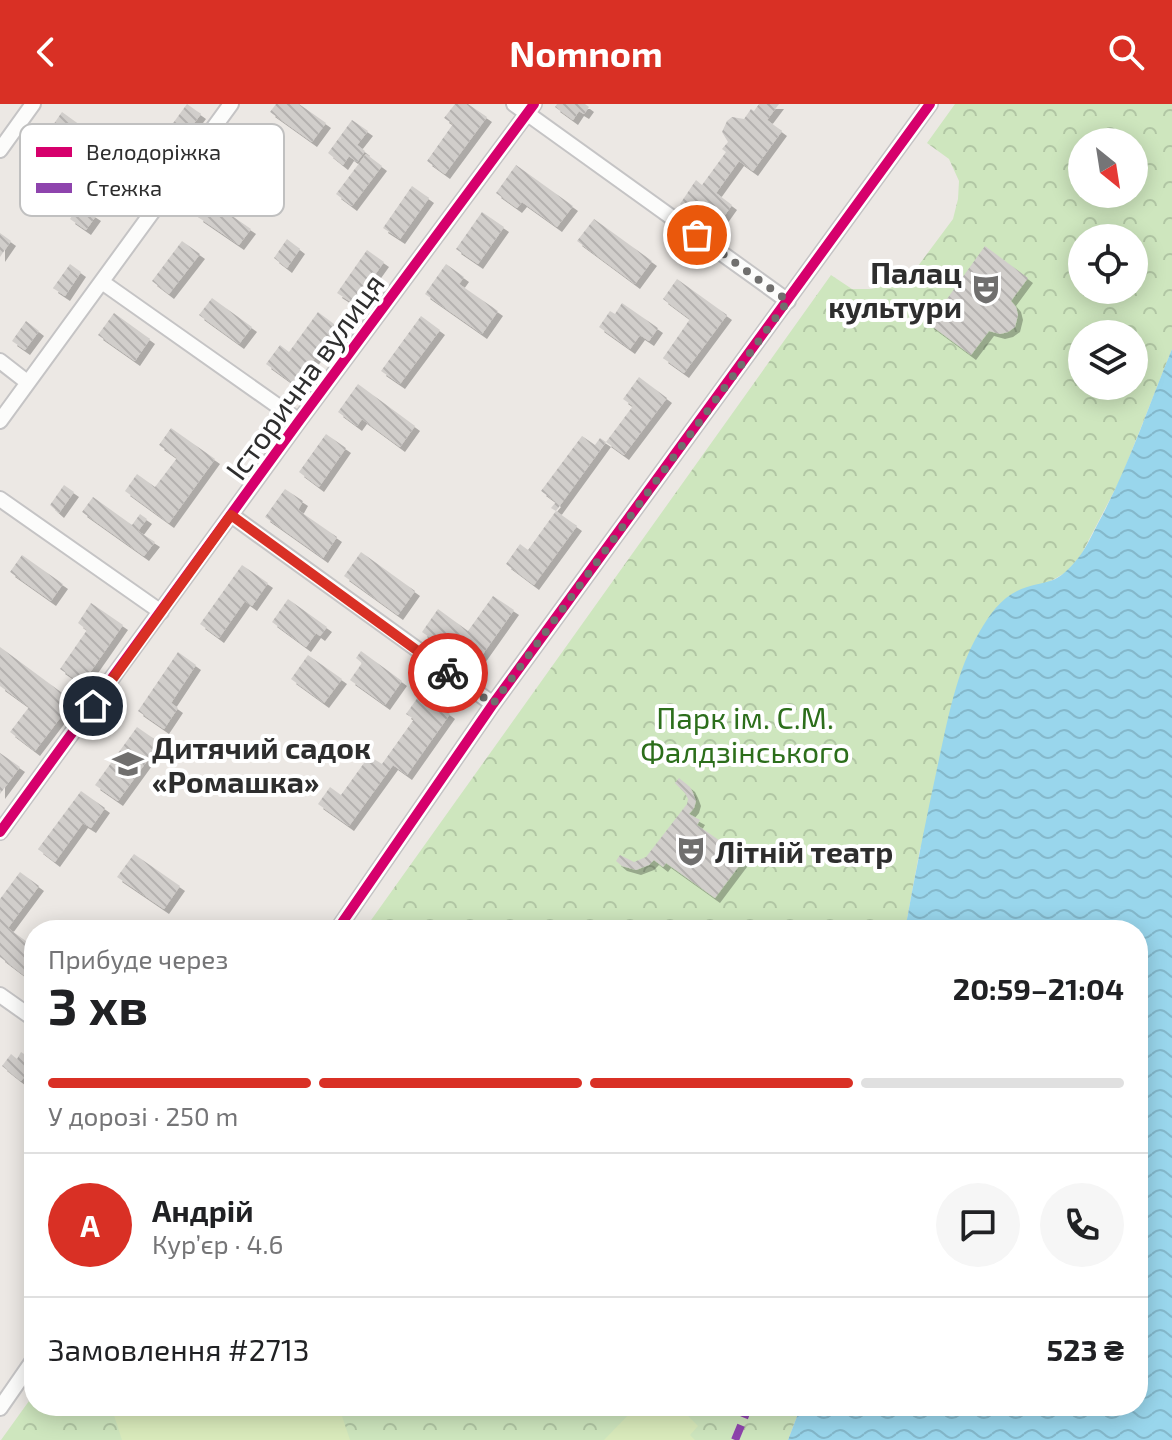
<!DOCTYPE html>
<html lang="uk">
<head>
<meta charset="utf-8">
<style>
	:root { --surface:#fff; --page:#f6f6f6; --text:#202124; --muted:#757577; --line:#e0e0e0; --accent:#d93025 }
	body { margin:0; font-family:"Exo 2",sans-serif; background:var(--page); color:var(--text); height:100vh; display:flex; flex-direction:column; font-size:30px; white-space:nowrap }
	* { box-sizing:border-box; margin:0 }
	p { font-size:26px; color:var(--muted) }
	.icon { flex:none; width:44px; height:44px; fill:none; stroke:currentColor; stroke-width:2; stroke-linecap:round; stroke-linejoin:round }
	.map { position:relative; flex:1; overflow:hidden }
	.drawer { position:absolute; left:24px; top:816px; width:1124px; height:496px; display:flex; flex-direction:column; background:var(--surface); border-radius:32px; box-shadow:0 4px 20px #0003 }
	.drawer>* { flex:none }
	.needle { width:52px; rotate:150deg }
	.controls { position:absolute; left:1068px; top:24px; display:grid; gap:16px }
	.controls a { display:grid; place-items:center; width:80px; height:80px; border-radius:50%; background:var(--surface); box-shadow:0 4px 20px #0003; font-size:40px }
	.pin { position:absolute; display:grid; place-items:center; width:68px; height:68px; color:#fff; margin:-34px; border:4px solid #fff; border-radius:50%; box-shadow:0 2px 8px #0007 }
	.courier { position:absolute; display:grid; place-items:center; width:80px; height:80px; margin:-40px; border:6px solid #d93025; border-radius:50%; background:#fff; color:#222; box-shadow:0 2px 10px #0007 }
	.head em { font-style:normal; font-weight:700 }
	.head div { display:flex; flex-direction:column-reverse }
	.head { display:flex; align-items:center; justify-content:space-between; height:136px; padding:0 24px }
	h1 { font-size:52px; font-weight:700; line-height:60px }
	.bar { display:grid; grid-template-columns:repeat(4,1fr); gap:12px 8px; align-content:center; height:96px; padding:0 24px }
	.bar i { height:10px; border-radius:6px; background:var(--line) }
	.bar .selected { background:var(--accent) }
	.bar p { grid-column:span 4 }
	.line { display:flex; align-items:center; gap:20px; padding:0 24px; border-top:2px solid var(--line) }
	.line div { flex:1 }
	.round { display:grid; place-items:center; flex:none; width:84px; height:84px; border-radius:42px; background:var(--page) }
	header { display:flex; justify-content:space-between; align-items:center; height:104px; padding:0 24px; background:var(--accent); color:#fff; font-size:36px; font-weight:700 }
	.map>svg:first-child { display:block }
</style>
</head>
<body>
<header><svg class="icon" aria-label="back" viewBox="0 0 24 24"><path d="M15 5l-7 7 7 7"/></svg>Nomnom<svg class="icon" aria-label="search" viewBox="0 0 24 24"><circle cx="10" cy="10" r="6"/><path d="M15 15l6 6"/></svg></header>
<div class="map">
<svg width="1172" height="1336" viewBox="0 0 1172 1336">
	<defs>
		<pattern id="park-crowns" width="20" height="18" patternUnits="userSpaceOnUse" patternTransform="scale(2)"><rect width="20" height="18" fill="#cee6be"/><path d="M2 6a3 3 0 1 1 6 0M12 15a3 3 0 1 1 6 0" fill="none" stroke="#b1c6a4"/></pattern>
		<pattern id="water-waves" width="16" height="10" patternUnits="userSpaceOnUse" patternTransform="scale(2)"><rect width="16" height="10" fill="#99d6ec"/><path d="M0 5q4-4 8 0t8 0" fill="none" stroke="#84b8cb"/></pattern>
		<pattern id="building-back-hatch" width="6" height="6" patternUnits="userSpaceOnUse" patternTransform="scale(2)"><rect width="6" height="6" fill="#d1cecb"/><path d="M-1 5l2 2M0 0l6 6M5-1l2 2" fill="none" stroke="#b4b1af"/></pattern>
		<filter id="shadow"><feDropShadow dx="5" dy="5" stdDeviation="0" flood-color="#0004"/></filter>
	</defs>
	<rect width="100%" height="100%" fill="#ece8e4"/>
	<!-- park -->
	<path fill="url(#park-crowns)" fill-rule="evenodd" d="M955,0h217v245l-51,129 -41,79 -15,16 -18,10 -127,266 -15,81h-541l467,-655 21,14h19l30,-7 17,-16 35,-47 5,-20 1,-18 -10,-22 -22,-16zM1082,38h52v52h-52zM1082,134h52v52h-52zM1082,230h52v52h-52z
		M34,1290v12h767l-13,34h-787z"/>
	<!-- pitch -->
	<path fill="#d9eabb" d="M111,1302h217l2,7 10,-3 10,30h-228z
		M637,1302h41l20,20 -8,9 5,5h-91z"/>
	<!-- water -->
	<path fill="url(#water-waves)" d="M1172,245v1091h-384l13,-34h337v-476h-233c10,-56 21,-111 33,-166 10,-45 18,-93 42,-133 11,-19 24,-37 47,-44 24,-7 28,-3 47,-24 12,-13 19,-31 28,-47 28,-54 47,-111 70,-167z"/>
	<!-- building -->
	<path fill="url(#building-back-hatch)" filter="url(#shadow)" d="M187,0l14,10 -24,32 -14,-9z
		M276,0h23l27,19 -14,19 -42,-30z
		M455,0h13l19,13 -42,57 -18,-13 26,-37 -9,-6z
		M557,0h28l4,3 -5,7 -5,-3 -6,9 -18,-13z
		M759,0h20l-12,16 15,11 -29,40 -14,-10 -23,32 16,12 -17,24 -24,-15 1,-1 -12,-9 16,-24 6,5 24,-33 -4,-3 6,-7 -6,-10 5,-11 5,-4 12,2 7,-10 3,2z
		M62,8l18,13 -4,6 6,5 -27,38 -30,-21 20,-29 6,4z
		M352,16l16,11 -11,14 8,6 -8,11 -8,-6 -6,9 -15,-12z
		M366,50l16,12 -30,40 -16,-12z
		M516,61l57,41 -16,21 -35,-25 -5,6 -21,-15z
		M412,82l17,12 -29,41 -17,-11z
		M209,96l42,29 -12,16 -41,-28z
		M79,101l17,11 -10,14 -16,-11z
		M482,108l22,15 -26,37 -22,-15z
		M594,115l58,42 -17,23 -58,-43z
		M0,129l11,8 -11,16z
		M287,135l13,10 -13,19 -13,-10z
		M182,137l18,13 -31,40 -17,-13z
		M985,142l43,32 -17,23 5,6 2,8 -3,12 -7,5 -8,2 -11,-3 -18,24 -42,-31z
		M367,146l17,12 -30,42 -17,-11z
		M70,160l11,8 -16,24 -12,-8z
		M446,160l18,13 -5,7 39,27 -16,23 -57,-40z
		M677,175l50,36 -43,58 -21,-15 27,-39 -27,-20z
		M212,194l40,29 -13,17 -40,-29z
		M622,199l36,25 -9,13 -9,-6 -10,14 -31,-22 11,-16 5,3z
		M318,208l20,15 -43,58 -29,-21 14,-19 9,7z
		M114,209l36,26 -15,22 -37,-26z
		M421,212l19,14 -40,54 -19,-13z
		M26,217l13,10 -14,19 -13,-9z
		M639,273l28,21 -43,57 -18,-13 27,-36 -10,-7z
		M358,280l57,42 -15,21 -38,-28 -5,7 -19,-14z
		M171,324l44,31 -46,64 -44,-32 12,-17 18,13 22,-29 -18,-13z
		M326,330l20,14 -27,39 -20,-15z
		M582,332l13,9 5,-7 6,4 -50,69 -5,-3 5,-6 -15,-11z
		M64,381l10,7 -15,21 -9,-8z
		M285,385l18,12 -5,9 39,27 -14,21 -58,-41z
		M93,393l39,28 8,-11 7,5 -9,12 17,11 -11,14 -62,-44z
		M556,407l21,15 -43,59 -28,-21 14,-20 8,6z
		M361,448l54,39 -17,24 -54,-39z
		M22,451l41,29 -12,17 -41,-29z
		M242,461l26,18 -16,23 -7,-5 -26,37 -19,-14z
		M493,492l21,14 -41,58 -51,-36 16,-23 30,22z
		M288,495l39,28 -7,9 -4,-3 -10,14 -34,-25z
		M91,499l32,22 -41,59 -22,-15 27,-39 -9,-7z
		M0,543l73,54 -38,50 -25,-19 19,-25 -29,-21z
		M361,547l41,30 -17,24 -35,-25 12,-17 -6,-5z
		M178,548l18,13 -25,38 7,5 -14,21 -26,-18z
		M308,551l34,24 -18,24 -33,-24z
		M421,589l29,21 -43,61 -14,-10 -44,61 -31,-22 12,-17 11,8 28,-39 13,8 32,-45 -8,-5z
		M137,623l23,16 -42,58 -23,-16z
		M0,649l20,14 -20,27z
		M679,674l11,9 3,6 3,8 -2,7 -5,6 11,6 -3,5 48,33 -30,40 -49,-35 -3,4 -9,-7 -5,5 -13,5 -14,-4 -6,-5 4,-6 14,7 12,-5 41,-53 1,-5 -3,-6 -10,-10z
		M81,687l24,17 -14,20 -8,-5 -28,39 -17,-13z
		M134,750l46,32 -16,23 -47,-32z
		M20,768l19,14 -31,42 26,19v17l-9,12 -25,-19v-58z
		M21,948l6,4 2,-3 5,3v19l-5,-4 -8,10 -19,-15 9,-12 6,5z"/>
	<g fill="none" stroke-linecap="round" stroke-linejoin="round">
		<!-- minor casing -->
		<g stroke="#c5c4c5" stroke-width="18">
			<path id="minor" d="M514,0l274,197
				M0,46l33,-46
				M102,178l197,139
				M0,257l27,21
				M0,317l231,-317
				M0,395l161,113
				M231,411l262,189
				M0,728l299,-411 235,-317
				M337,826l156,-226 437,-600
				M0,891l34,24
				M0,1304l34,-49"/>
		</g>
		<!-- minor -->
		<use href="#minor" stroke="#fcfcfb" stroke-width="14"/>
		<!-- quiet -->
		<path stroke="#8e44ad" stroke-width="8" stroke-dasharray="16 8" stroke-linecap="butt" d="M735,1336l14,-34"/>
		<!-- cycleway casing -->
		<g stroke="#fff" stroke-width="15">
			<path id="cycleway" d="M0,728l299,-411 235,-317
				M337,826l156,-226 437,-600"/>
		</g>
		<!-- cycleway -->
		<use href="#cycleway" stroke="#d6006c" stroke-width="10"/>
	</g>
	<g fill="none" stroke-linecap="round" stroke-linejoin="round">
		<!-- done -->
		<path stroke="#706f6e" stroke-width="8" stroke-dasharray="0 14.4" d="M448,569l45,31 295,-403 -91,-66"/>
		<!-- route -->
		<path stroke="#d93025" stroke-width="10" d="M93,602l138,-191 217,158"/>
	</g>
	<!-- icons -->
	<defs>
		<g id="theatre-bare" transform="scale(2.4)"><path d="M-5-5.5Q0-4 5-5.5V0Q5 5 0 6Q-5 5-5 0ZM-3.3-2.5H-1v1.5H-3.3ZM1-2.5H3.3v1.5H1ZM-2.8 1Q0 5.5 2.8 1Z" fill="#706f6e" stroke="#fff" stroke-width="2.5" paint-order="stroke"/></g>
		<g id="school-bare" transform="scale(2.4)"><path d="M0-5L7-2L0 1L-7-2ZM-4 1L0 2.5L4 1V4Q0 6-4 4Z" fill="#706f6e" stroke="#fff" stroke-width="2.5" paint-order="stroke"/></g>
	</defs>
	<g fill-rule="evenodd">
		<use href="#theatre-bare" x="986" y="185"/>
		<use href="#school-bare" x="128" y="660"/>
		<use href="#theatre-bare" x="691" y="747"/>
	</g>
	<g text-anchor="middle" dominant-baseline="central" stroke-width="8" stroke-linejoin="round" paint-order="stroke">
		<!-- poi labels -->
		<g font-size="30" font-weight="bold" fill="#2e2e2e" stroke="#fff" text-anchor="start">
			<text x="962" y="168" text-anchor="end">Палац<tspan x="962" dy="34">культури</tspan></text>
			<text x="152" y="643">Дитячий садок<tspan x="152" dy="34">«Ромашка»</tspan></text>
			<text x="715" y="747">Літній театр</text>
		</g>
		<!-- street labels -->
		<g font-size="30" fill="#2e2e2e" stroke="#fff">
			<text transform="translate(304 272) rotate(-54)">Історична вулиця</text>
		</g>
		<!-- park labels -->
		<g font-size="30" fill="#2c6e1b" stroke="#fff">
			<text x="745" y="613">Парк ім. С.М.<tspan x="745" dy="34">Фалдзінського</tspan></text>
		</g>
	</g>
	<!-- legend -->
	<rect x="20" y="20" width="264" height="92" rx="12" fill="#fff" stroke="#c0c0c0" stroke-width="2"/>
	<rect x="36" y="43" width="36" height="10" fill="#d6006c"/>
	<rect x="36" y="79" width="36" height="10" fill="#8e44ad"/>
	<g font-size="22" fill="#2e2e2e">
		<text x="86" y="56">Велодоріжка</text>
		<text x="86" y="92">Стежка</text>
	</g>
</svg>
<div class="controls">
<a><svg class="needle" viewBox="-14 -14 28 28"><path d="M0-13l5 13h-10z" fill="#e53935"/><path d="M0 13l5-13h-10z" fill="#757577"/></svg></a>
<a><svg class="icon" aria-label="locate" viewBox="0 0 24 24"><circle cx="12" cy="12" r="6"/><path d="M12 2v4M12 18v4M2 12h4M18 12h4"/></svg></a>
<a><svg class="icon" aria-label="layers" viewBox="0 0 24 24"><path d="M12 4l9 5-9 5-9-5zM3 14l9 5 9-5"/></svg></a>
</div>
<div class="pin" style="left:697px;top:131px;background:#ea580c"><svg class="icon" aria-label="bag" viewBox="0 0 24 24"><path d="M5 8h14l-1 12H6zM9 8a3 3 0 0 1 6 0"/></svg></div>
<div class="pin" style="left:93px;top:602px;background:#1f2937"><svg class="icon" aria-label="home" viewBox="0 0 24 24"><path d="M3 11l9-7 9 7M6 9v11h12V9"/></svg></div>
<div class="courier" style="left:448px;top:569px"><svg class="icon" aria-label="bike" viewBox="0 0 24 24"><circle cx="6" cy="16" r="4"/><circle cx="18" cy="16" r="4"/><path d="M6 16l4-8h5l3 8M10 8l3 8H6M13 5h3"/></svg></div>
<section class="drawer">
<div class="head"><div><h1>3 хв</h1><p>Прибуде через</p></div><em>20:59–21:04</em></div>
<div class="bar"><i class="selected"></i><i class="selected"></i><i class="selected"></i><i></i><p>У дорозі · 250 m</p></div>
<div class="line" style="height:144px"><b class="round" style="background:var(--accent);color:#fff">А</b><div><b>Андрій</b><p>Кур’єр · 4.6</p></div><a class="round"><svg class="icon" aria-label="chat" viewBox="0 0 24 24"><path d="M4 5h16v11H9l-5 4z"/></svg></a><a class="round"><svg class="icon" aria-label="phone" viewBox="0 0 24 24"><path d="M5 4h4l2 5-3 2q2 4 5 5l2-3 5 2v4C11 20 4 13 5 4z"/></svg></a></div>
<div class="line" style="height:104px"><div>Замовлення #2713</div><b>523 ₴</b></div>
</section>
</div>
</body>
</html>
